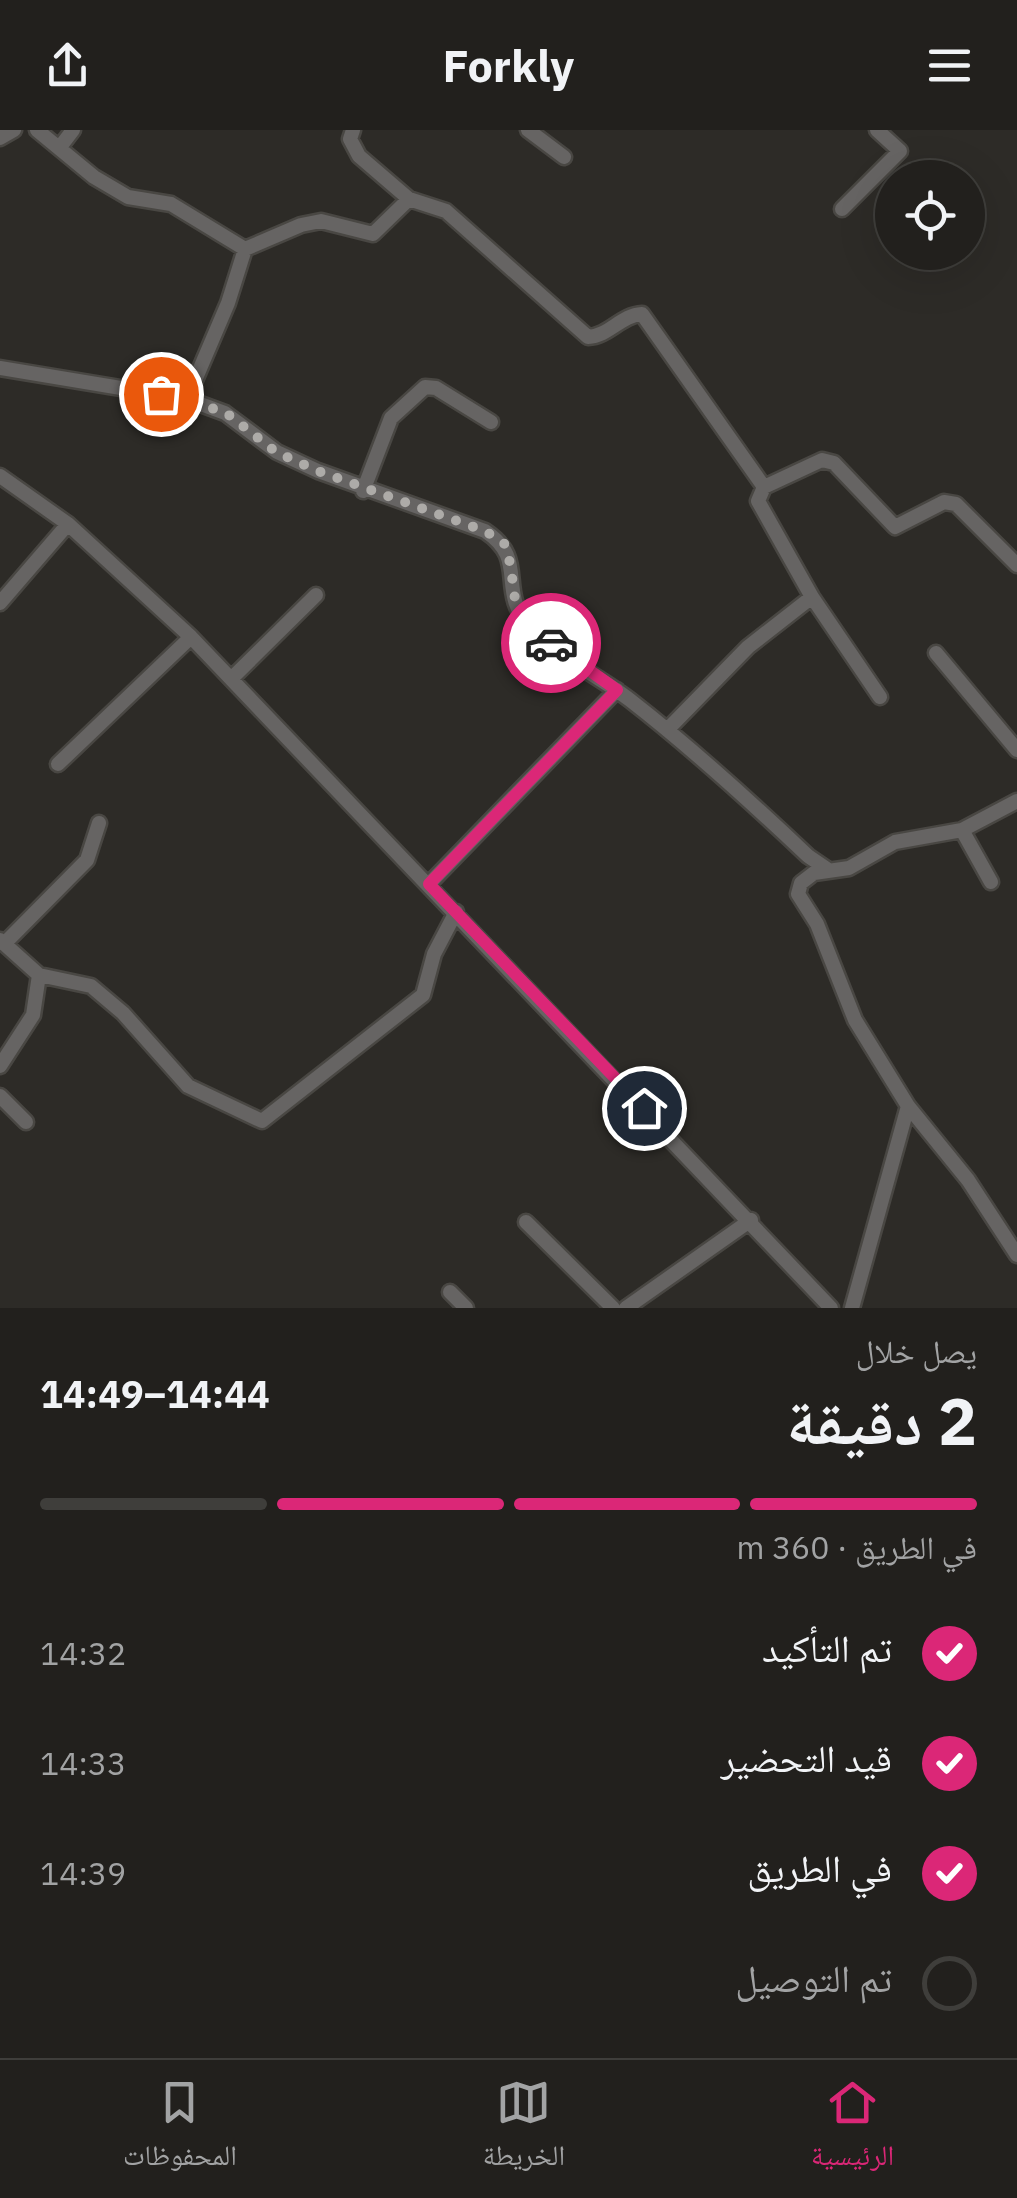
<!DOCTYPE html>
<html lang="ar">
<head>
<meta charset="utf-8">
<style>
	:root { --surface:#22201d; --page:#2e2d2a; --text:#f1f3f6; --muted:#a2a3a4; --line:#3f3e3b; --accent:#db2777 }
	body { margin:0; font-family:"IBM Plex Sans","Noto Naskh Arabic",sans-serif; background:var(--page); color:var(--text); direction:rtl; height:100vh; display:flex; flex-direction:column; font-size:38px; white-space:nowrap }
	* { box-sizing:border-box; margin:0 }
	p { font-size:32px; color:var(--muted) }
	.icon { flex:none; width:55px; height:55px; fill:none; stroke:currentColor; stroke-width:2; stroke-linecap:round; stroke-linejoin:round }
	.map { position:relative; height:1178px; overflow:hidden; direction:ltr }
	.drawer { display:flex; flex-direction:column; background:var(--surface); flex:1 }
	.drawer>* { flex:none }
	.fabs { position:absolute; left:875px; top:30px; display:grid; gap:20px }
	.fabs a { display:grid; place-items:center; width:110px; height:110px; border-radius:50%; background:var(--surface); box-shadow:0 10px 40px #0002,0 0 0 2px var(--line); font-size:50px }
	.pin { position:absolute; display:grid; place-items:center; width:85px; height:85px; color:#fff; margin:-42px; border:5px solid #fff; border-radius:50%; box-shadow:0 2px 10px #0007 }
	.courier { position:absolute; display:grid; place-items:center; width:100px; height:100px; margin:-50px; border:8px solid #db2777; border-radius:50%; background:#fff; color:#222; box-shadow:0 2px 12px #0007 }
	.headline em { font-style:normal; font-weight:800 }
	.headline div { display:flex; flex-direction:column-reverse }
	.headline { display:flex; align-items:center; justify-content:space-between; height:170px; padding:0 40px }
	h1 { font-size:65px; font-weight:800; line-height:75px }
	.bar { display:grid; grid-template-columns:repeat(4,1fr); gap:15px 10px; align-content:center; height:120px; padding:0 40px }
	.bar i { height:12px; border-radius:8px; background:var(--line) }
	.bar .on { background:var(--accent) }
	.bar p { grid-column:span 4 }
	ol { padding:0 40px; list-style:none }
	li { display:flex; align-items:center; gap:30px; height:110px }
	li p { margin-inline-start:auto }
	li .icon { padding:10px; border-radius:50%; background:var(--accent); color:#fff; stroke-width:4 }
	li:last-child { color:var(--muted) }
	li i { width:55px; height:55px; border:5px solid var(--line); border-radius:50% }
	header { display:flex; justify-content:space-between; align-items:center; height:130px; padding:0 40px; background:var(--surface); font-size:45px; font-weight:800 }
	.tab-bar { display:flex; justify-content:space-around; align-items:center; height:140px; border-top:2px solid var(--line); background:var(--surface); font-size:28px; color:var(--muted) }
	.tab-bar a { display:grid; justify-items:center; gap:5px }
	.tab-bar .on { color:var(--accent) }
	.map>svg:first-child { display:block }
</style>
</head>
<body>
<header><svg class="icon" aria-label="menu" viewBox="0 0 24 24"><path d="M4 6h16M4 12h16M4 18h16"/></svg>Forkly<svg class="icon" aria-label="share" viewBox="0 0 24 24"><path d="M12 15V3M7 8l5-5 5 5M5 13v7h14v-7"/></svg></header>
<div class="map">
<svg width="1017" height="1178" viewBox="0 0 1017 1178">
	<rect width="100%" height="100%" fill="#2d2b27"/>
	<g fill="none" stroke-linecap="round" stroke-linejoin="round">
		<!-- minor casing -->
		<g stroke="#494743" stroke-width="19">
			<path id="minor" d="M37,0l57,47 34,20 43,7 74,45 56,-24 20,-4 52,13 36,-35
				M353,0l-3,9 9,17 50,43 37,12 142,126c21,-1 33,-22 54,-23l122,173 58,-27 12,3 61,64 49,-25 12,2 61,61
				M528,0l36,27
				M0,8l14,-8
				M60,17l13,-17
				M842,79l58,-58 -23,-21
				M0,238l187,31 38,14 52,39 41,19 167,60c45,30 10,58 46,97 26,29 68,48 99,72 63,49 120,101 178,156l19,13
				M187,269l41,-96 17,-54
				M0,346l68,48 123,113 640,671
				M764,357l-6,14 54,96 68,100
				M363,361l28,-73 34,-31 11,1 55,34
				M0,473l68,-79
				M936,523l81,97
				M231,549l85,-84
				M668,599l80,-82 64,-50
				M58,634l133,-127
				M962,700l29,52
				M429,754l188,-194
				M0,810l39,35 52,11 32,27 65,73 74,35 161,-126 11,-41 22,-42
				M4,814l83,-84 12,-37
				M0,936l33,-51 6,-40
				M0,966l26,26
				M908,976l60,74 49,75
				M526,1092l87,86
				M450,1162l16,16
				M626,1178l125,-88
				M852,1178l56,-202 -53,-86 -38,-96 -19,-30 3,-11 13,-10 35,-5 46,-26 67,-12 55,-29"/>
		</g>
		<!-- minor -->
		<use href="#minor" stroke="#666463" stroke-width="14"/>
	</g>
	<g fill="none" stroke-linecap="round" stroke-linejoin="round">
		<!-- done -->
		<path stroke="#adaba8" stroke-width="10" stroke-dasharray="0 18" d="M161,264l64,18 51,40 42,19 167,60 19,12c18,47 -5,64 47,100"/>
		<!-- route -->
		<path stroke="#db2777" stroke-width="12" d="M551,513l66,47 -188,194 215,224"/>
	</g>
</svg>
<div class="fabs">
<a><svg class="icon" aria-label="locate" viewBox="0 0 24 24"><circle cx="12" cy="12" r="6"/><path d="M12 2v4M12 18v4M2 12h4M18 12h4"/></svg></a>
</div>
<div class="pin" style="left:161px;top:264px;background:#ea580c"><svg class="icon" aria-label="bag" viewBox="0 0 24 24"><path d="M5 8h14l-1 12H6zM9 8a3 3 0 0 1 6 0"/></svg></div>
<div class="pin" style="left:644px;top:978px;background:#1f2937"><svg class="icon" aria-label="home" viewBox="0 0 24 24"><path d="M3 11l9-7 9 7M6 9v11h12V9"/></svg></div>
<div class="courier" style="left:551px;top:513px"><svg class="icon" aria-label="car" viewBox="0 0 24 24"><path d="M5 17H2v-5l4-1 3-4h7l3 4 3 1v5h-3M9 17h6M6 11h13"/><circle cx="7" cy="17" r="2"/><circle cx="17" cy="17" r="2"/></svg></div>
</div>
<section class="drawer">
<div class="headline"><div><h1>2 دقيقة</h1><p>يصل خلال</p></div><em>14:44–14:49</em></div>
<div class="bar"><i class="on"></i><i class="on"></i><i class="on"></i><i></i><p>في الطريق · 360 m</p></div>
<ol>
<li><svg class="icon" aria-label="check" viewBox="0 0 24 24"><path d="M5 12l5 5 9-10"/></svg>تم التأكيد<p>14:32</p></li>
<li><svg class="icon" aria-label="check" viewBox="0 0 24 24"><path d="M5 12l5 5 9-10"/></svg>قيد التحضير<p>14:33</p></li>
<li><svg class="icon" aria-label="check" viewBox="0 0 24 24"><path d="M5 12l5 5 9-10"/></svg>في الطريق<p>14:39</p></li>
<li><i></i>تم التوصيل</li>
</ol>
</section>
<nav class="tab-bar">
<a class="on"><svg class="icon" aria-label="home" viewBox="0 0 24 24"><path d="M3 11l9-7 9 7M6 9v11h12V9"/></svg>الرئيسية</a>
<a><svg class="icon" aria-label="map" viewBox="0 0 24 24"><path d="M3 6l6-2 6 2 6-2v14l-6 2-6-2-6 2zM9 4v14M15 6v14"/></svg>الخريطة</a>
<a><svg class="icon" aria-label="saved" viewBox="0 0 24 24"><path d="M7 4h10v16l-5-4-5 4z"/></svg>المحفوظات</a>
</nav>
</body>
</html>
